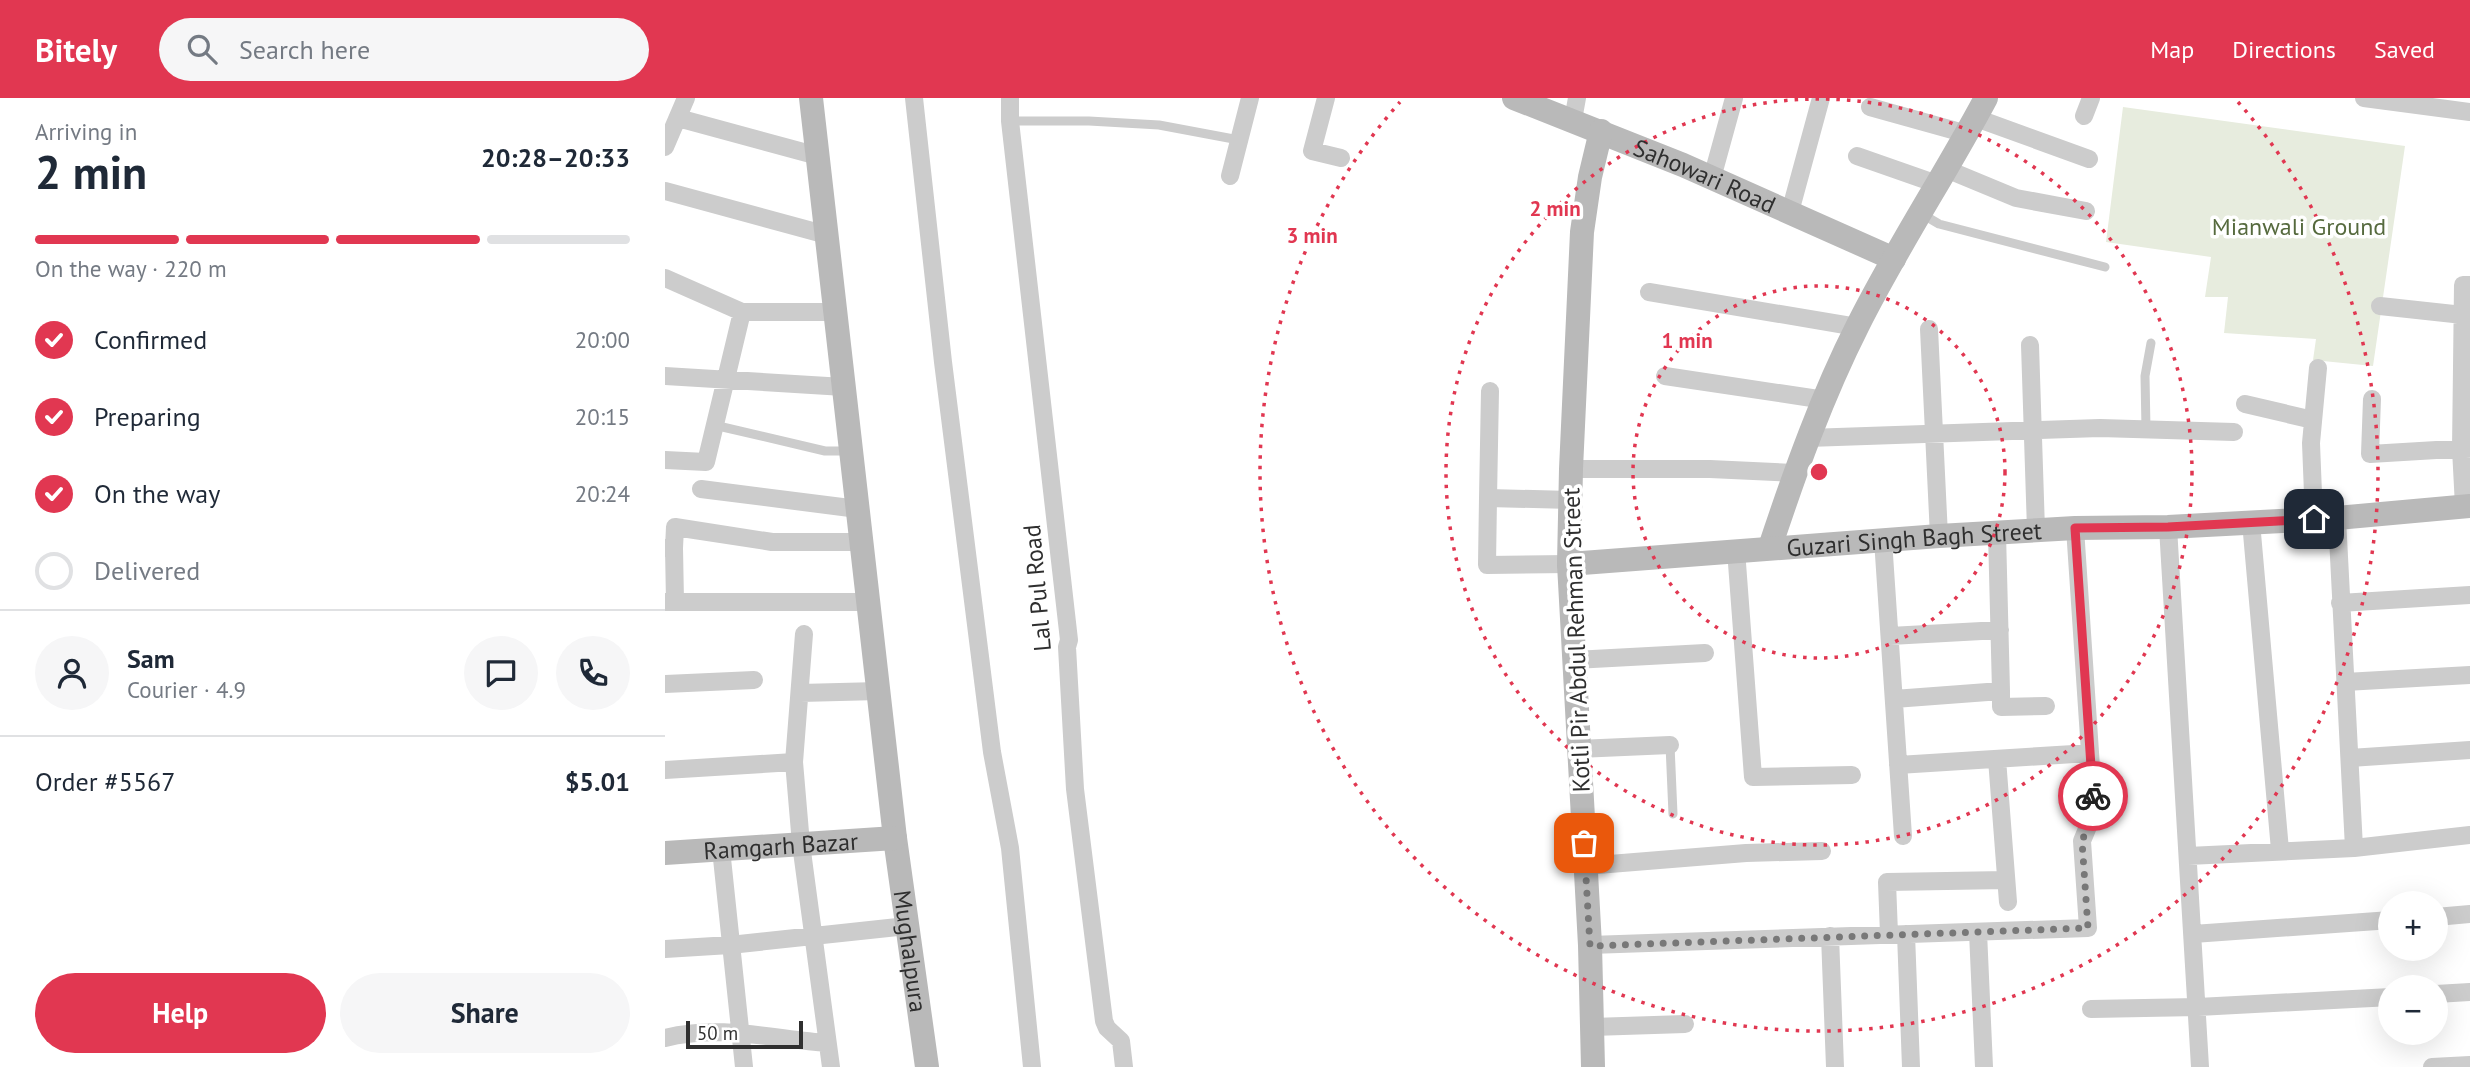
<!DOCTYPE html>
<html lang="en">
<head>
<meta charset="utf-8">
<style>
	:root { --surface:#fff; --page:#f6f6f7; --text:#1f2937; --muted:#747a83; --line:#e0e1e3; --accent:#e13751 }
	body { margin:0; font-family:"PT Sans",sans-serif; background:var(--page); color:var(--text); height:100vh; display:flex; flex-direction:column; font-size:26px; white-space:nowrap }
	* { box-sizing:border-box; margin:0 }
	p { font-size:23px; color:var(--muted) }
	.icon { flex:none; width:38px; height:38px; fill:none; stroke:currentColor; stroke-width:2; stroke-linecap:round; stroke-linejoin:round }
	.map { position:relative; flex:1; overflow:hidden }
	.details { display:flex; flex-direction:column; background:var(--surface); width:665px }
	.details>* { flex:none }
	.buttons { position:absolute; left:1713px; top:793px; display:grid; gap:14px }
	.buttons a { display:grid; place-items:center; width:70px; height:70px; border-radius:50%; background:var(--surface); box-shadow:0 7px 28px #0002; font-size:35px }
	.scale { position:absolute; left:21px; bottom:18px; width:117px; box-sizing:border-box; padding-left:7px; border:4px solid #2f2f2f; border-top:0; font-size:19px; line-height:24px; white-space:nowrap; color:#2f2f2f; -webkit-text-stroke:5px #fff; paint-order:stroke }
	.pin { position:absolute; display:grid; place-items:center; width:60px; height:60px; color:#fff; margin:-30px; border-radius:14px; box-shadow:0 4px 10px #0006 }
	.courier { position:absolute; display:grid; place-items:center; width:70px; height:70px; margin:-35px; border:5px solid #e13751; border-radius:50%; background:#fff; color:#222; box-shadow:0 2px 9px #0007 }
	.headline em { font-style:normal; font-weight:600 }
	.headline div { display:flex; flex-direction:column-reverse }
	.headline { display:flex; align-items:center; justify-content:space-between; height:119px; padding:0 35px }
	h1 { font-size:46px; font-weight:600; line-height:52px }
	.bar { display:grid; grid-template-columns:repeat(4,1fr); gap:10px 7px; align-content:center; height:84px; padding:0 35px }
	.bar i { height:9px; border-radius:5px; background:var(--line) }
	.bar .current { background:var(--accent) }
	.bar p { grid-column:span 4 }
	.line { display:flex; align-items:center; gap:18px; padding:0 35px; border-top:2px solid var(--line) }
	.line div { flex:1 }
	.round { display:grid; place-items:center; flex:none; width:74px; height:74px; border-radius:37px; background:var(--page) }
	ol { padding:0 35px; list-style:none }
	li { display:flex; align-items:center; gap:21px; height:77px }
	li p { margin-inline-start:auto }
	li .icon { padding:7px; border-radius:50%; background:var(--accent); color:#fff; stroke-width:4 }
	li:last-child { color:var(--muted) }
	li i { width:38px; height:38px; border:4px solid var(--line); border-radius:50% }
	.action { display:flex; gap:14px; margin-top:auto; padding:14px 35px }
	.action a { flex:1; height:80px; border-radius:42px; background:var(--accent); color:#fff; font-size:28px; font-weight:600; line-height:80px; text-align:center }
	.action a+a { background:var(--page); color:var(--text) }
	header { display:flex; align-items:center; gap:42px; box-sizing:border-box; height:98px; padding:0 35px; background:var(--accent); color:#fff }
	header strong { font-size:33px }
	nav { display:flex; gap:38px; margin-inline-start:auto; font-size:24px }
	.search { width:490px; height:63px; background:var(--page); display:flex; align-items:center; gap:18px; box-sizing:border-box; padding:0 24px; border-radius:38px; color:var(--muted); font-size:26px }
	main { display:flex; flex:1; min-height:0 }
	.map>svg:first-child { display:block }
</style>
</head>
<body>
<header>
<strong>Bitely</strong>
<div class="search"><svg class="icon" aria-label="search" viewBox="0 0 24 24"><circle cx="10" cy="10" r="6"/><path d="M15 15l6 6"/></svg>Search here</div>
<nav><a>Map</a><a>Directions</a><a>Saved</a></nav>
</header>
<main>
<section class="details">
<div class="headline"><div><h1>2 min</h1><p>Arriving in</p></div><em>20:28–20:33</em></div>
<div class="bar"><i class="current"></i><i class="current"></i><i class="current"></i><i></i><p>On the way · 220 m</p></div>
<ol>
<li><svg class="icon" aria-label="check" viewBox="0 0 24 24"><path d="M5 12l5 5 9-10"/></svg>Confirmed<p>20:00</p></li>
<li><svg class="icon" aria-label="check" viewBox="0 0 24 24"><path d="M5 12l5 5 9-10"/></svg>Preparing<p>20:15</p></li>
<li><svg class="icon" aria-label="check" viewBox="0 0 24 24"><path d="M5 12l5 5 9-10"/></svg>On the way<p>20:24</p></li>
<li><i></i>Delivered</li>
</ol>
<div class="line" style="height:126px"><a class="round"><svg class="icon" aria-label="person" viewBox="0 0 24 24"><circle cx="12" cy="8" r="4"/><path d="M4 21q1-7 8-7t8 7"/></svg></a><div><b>Sam</b><p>Courier · 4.9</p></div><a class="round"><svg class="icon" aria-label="chat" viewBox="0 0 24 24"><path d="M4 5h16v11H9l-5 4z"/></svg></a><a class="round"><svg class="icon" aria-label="phone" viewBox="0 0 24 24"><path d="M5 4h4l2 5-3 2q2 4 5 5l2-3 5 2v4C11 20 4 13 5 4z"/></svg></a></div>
<div class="line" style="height:91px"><div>Order #5567</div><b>$5.01</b></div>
<div class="action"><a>Help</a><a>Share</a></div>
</section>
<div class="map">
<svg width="1805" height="969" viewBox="0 0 1805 969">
	<rect width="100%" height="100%" fill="#fff"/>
	<!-- green -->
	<path fill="#e7ecde" d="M1458,9l282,39 -32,220 -60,-6 3,-21 -92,-6 4,-36h-23l6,-40 -105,-15z"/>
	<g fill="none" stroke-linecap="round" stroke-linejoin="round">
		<!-- lane -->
		<path stroke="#ccc" stroke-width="9" d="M345,23h79l70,4 80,15
			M1257,116l17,10 166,43
			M49,327l111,26h25
			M1481,331l-1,-53 6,-33
			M1005,647l3,69"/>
		<!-- street -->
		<path stroke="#ccc" stroke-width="18" d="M249,0l29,264 49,390 18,96 22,219
			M345,0v23l59,519 -2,7 8,142 29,232 3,7 14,13 3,26
			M661,0l-14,53 29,7
			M1699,0l106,14
			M1205,9l97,27
			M1419,18l7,-18
			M13,20l140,38
			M1311,20l113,41
			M908,22l4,-22
			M0,49l21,-49
			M1192,58l80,28
			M1281,71l70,29 70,13
			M565,78l20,-78
			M1047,80l22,-80
			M0,93l162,44
			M1125,114l31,-114
			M0,180l77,34
			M984,194l208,35
			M1715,208l83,9
			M1264,231l10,207
			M1365,247l6,185
			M0,278l179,11
			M1000,278l160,24
			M1707,301l-2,55 100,-6
			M1580,306l68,16
			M1143,340l292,-10 134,4
			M0,362l41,2 36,-150h93
			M906,371h139l84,4
			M36,391l157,20
			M823,400l2,-107
			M1799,408l-3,-57 2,-164h7
			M1672,420l17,330
			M1649,421l-3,-76 7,-75
			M1586,424l29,328
			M1503,429l32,540
			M1332,435l4,158
			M1218,442l20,296
			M0,450h9l1,54
			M9,450l1,-21 97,15h89
			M1071,452l17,227 99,-2
			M904,466l-82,1 1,-67 83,2
			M0,504h203
			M1675,505l130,-8
			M1225,538l110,-6
			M909,562l131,-7
			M1680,584l125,-7
			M0,586l89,-4
			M135,595l79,-2
			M1229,601l107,-8v16l45,-1
			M913,651l92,-4
			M1685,660l120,-8
			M1332,661l11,143
			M129,664l10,-128
			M1233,667l192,-12
			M0,672l129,-8 7,82 30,223
			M56,751l23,218
			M1523,758l166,-8 116,-13
			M920,768l161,-13 76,-2
			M1771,819l34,-3
			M1313,834l6,135
			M1224,836l-2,-52 119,-2
			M1241,836l5,133
			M1528,836l198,-14
			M1165,838l5,131
			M925,847l498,-17 -6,-87 12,-29 -19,-284
			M0,851l65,-4 177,-19
			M1771,896l34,-2
			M1426,911l107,-2 193,-10
			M927,929l93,-3
			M0,940c53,-14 109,1 162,5
			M1767,969l38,-2"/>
		<!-- secondary -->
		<g stroke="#b9b9b9" stroke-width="24">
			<path id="s1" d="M146,0l84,740 32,229"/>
			<path id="s2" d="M849,0l169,67 211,94"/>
			<path d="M1105,449c25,-75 52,-151 88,-222 39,-78 87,-150 128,-227"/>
			<path id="s3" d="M904,466l370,-28 136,-8 93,-1 169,-9 133,-12"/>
			<path id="s4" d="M0,755l230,-15"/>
			<path d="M928,969l-3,-122 -21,-381 2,-95 11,-237 8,-55 11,-46"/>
		</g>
	</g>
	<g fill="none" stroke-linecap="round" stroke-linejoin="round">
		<!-- done -->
		<path stroke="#787878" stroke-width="7" stroke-dasharray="0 12.6" d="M919,745l6,103 498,-18 -6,-87 12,-29 -1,-16"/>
		<!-- route -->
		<path stroke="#e13751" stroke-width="9" d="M1428,698l-18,-268 93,-1 146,-8"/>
	</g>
	<!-- distance rings -->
	<g fill="none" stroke="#e13751" stroke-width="3.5" stroke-dasharray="3.5 7">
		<circle cx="1154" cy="374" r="186"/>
		<circle cx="1154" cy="374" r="373"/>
		<path d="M1573 4A559 559 0 1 1 735 4"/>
	</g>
	<g text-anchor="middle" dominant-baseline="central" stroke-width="7" stroke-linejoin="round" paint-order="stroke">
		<!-- street labels -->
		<g font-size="24" fill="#2f2f2f" stroke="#fff">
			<text stroke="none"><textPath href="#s2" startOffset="206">Sahowari Road</textPath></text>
			<text stroke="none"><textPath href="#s3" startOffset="346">Guzari Singh Bagh Street</textPath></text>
			<text transform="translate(372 490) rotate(-95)">Lal Pul Road</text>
			<text transform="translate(911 542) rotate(-92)">Kotli Pir Abdul Rehman Street</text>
			<text stroke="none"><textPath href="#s4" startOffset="116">Ramgarh Bazar</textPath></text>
			<text stroke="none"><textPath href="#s1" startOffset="859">Mughalpura</textPath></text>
		</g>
		<!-- park labels -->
		<g font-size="24" fill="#566a3e" stroke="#fff">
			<text x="1634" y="128">Mianwali Ground</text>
		</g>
	</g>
	<circle cx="1154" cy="374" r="10" fill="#e13751" stroke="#fff" stroke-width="3.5"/>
	<g font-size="21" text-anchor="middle" font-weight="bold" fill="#e13751" stroke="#fff" stroke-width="7" stroke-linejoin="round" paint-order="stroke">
		<text x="890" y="118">2 min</text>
		<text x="647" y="145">3 min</text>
		<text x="1022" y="250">1 min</text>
	</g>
</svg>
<div class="buttons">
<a>+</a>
<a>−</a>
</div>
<div class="scale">50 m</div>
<div class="pin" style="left:919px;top:745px;background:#ea580c"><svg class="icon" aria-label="bag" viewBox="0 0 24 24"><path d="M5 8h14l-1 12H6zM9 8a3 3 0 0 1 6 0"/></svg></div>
<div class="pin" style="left:1649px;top:421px;background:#1f2937"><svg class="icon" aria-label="home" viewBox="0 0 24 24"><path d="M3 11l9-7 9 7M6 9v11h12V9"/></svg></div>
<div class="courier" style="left:1428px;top:698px"><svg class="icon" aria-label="bike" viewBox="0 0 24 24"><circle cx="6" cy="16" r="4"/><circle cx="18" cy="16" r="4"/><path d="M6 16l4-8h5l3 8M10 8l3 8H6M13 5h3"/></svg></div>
</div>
</main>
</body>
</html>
